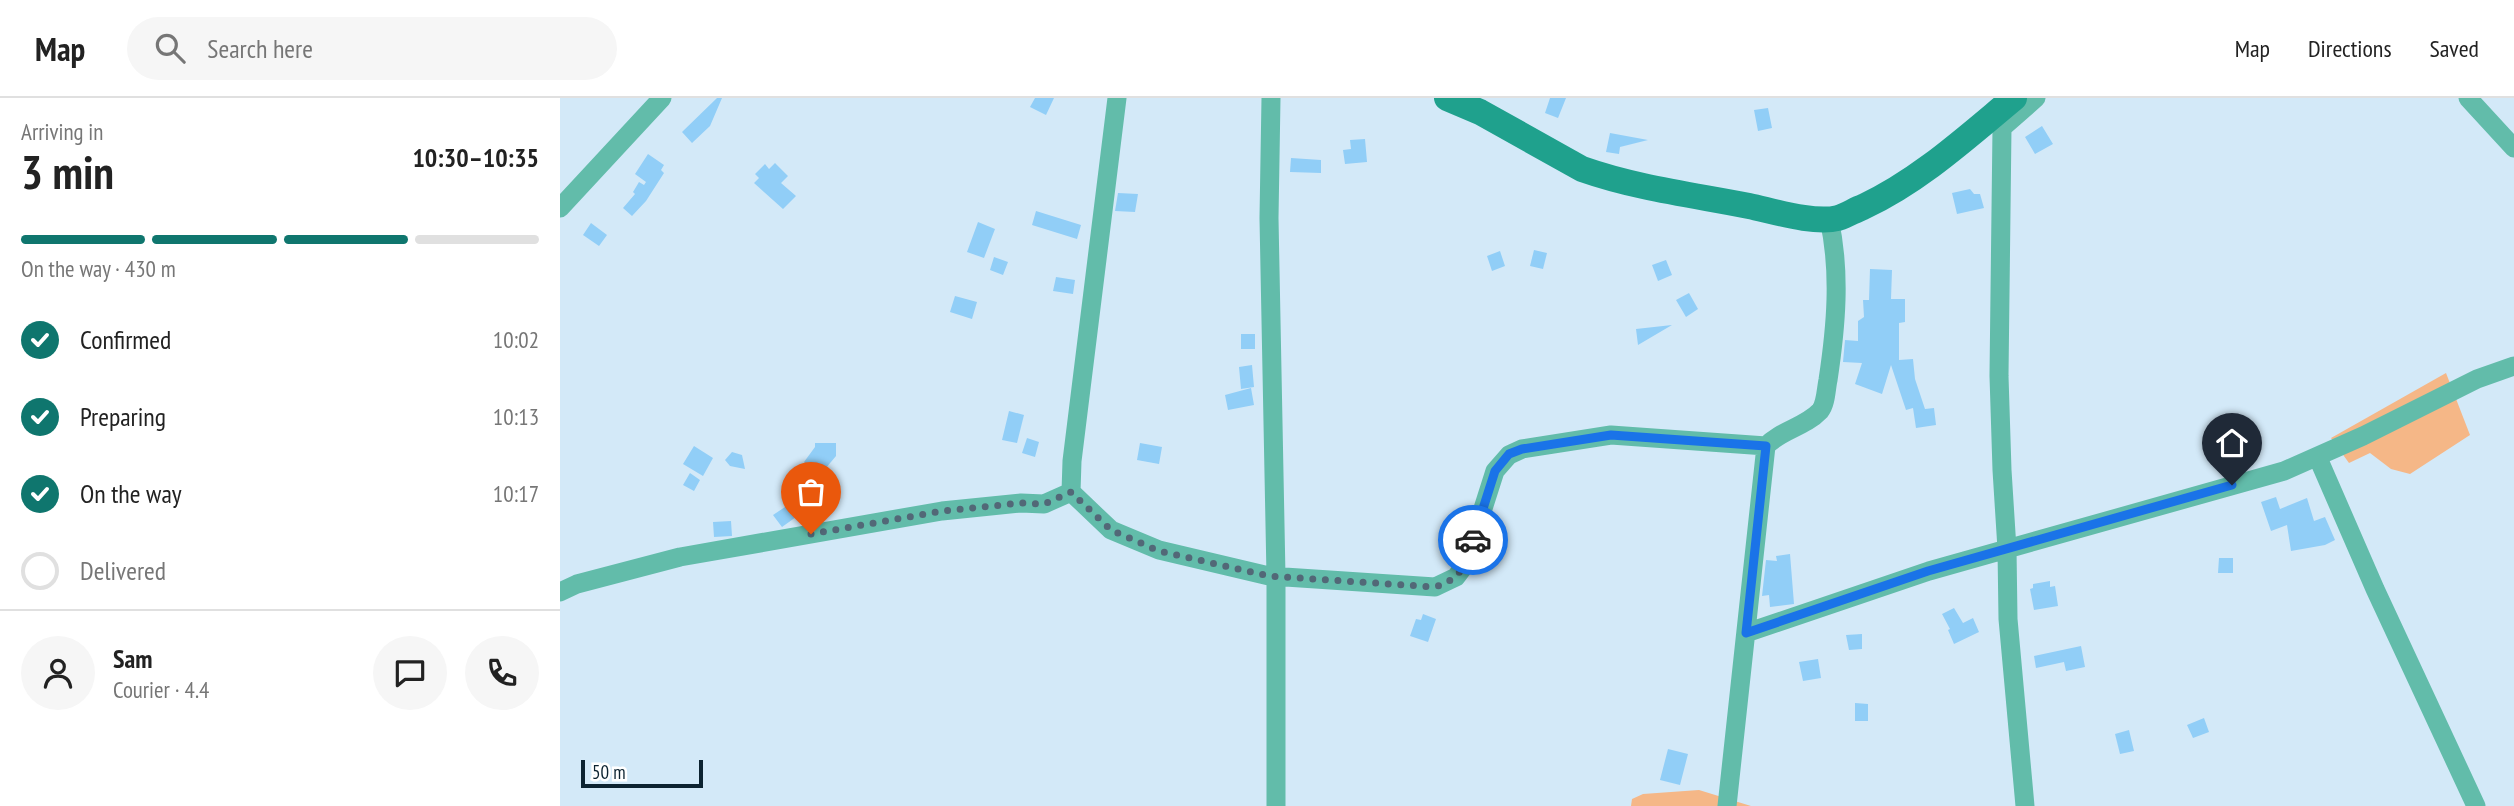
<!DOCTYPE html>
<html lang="en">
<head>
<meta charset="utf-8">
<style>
	:root { --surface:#fff; --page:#f6f6f6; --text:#222; --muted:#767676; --line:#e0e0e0; --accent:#0f766e }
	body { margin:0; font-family:"PT Sans Narrow",sans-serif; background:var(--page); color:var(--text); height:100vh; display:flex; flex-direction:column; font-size:26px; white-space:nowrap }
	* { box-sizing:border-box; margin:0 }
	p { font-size:23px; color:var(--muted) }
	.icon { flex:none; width:38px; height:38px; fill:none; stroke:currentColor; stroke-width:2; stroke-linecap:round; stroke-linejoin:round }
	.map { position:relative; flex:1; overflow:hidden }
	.sheet { display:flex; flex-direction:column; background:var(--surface); width:560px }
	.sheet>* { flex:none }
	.scale { position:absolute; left:21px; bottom:18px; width:122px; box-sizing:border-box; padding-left:7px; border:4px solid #0c2331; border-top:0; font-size:19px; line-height:24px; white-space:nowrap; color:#0c2331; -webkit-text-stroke:5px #fff; paint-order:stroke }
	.pin { position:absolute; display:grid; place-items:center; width:60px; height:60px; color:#fff; margin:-72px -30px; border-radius:50% 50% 50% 0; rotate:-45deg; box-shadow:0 0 7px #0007 }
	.pin .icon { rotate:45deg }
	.courier { position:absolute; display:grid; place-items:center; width:70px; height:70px; margin:-35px; border:5px solid #1a73e8; border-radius:50%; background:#fff; color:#222; box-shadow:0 2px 9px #0007 }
	.summary em { font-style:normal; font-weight:700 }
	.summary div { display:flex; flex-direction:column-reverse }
	.summary { display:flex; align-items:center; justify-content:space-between; height:119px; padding:0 21px }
	h1 { font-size:46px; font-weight:700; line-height:52px }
	.bar { display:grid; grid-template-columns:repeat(4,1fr); gap:10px 7px; align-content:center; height:84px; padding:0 21px }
	.bar i { height:9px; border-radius:5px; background:var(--line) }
	.bar .selected { background:var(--accent) }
	.bar p { grid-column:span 4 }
	.line { display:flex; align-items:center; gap:18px; padding:0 21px; border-top:2px solid var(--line) }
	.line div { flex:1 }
	.round { display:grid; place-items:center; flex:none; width:74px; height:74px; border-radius:37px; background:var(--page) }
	ol { padding:0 21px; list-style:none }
	li { display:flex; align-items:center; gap:21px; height:77px }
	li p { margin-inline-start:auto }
	li .icon { padding:7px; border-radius:50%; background:var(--accent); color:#fff; stroke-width:4 }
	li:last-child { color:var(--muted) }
	li i { width:38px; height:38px; border:4px solid var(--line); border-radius:50% }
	header { display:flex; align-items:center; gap:42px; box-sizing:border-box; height:98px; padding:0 35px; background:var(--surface); border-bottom:2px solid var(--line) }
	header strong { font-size:33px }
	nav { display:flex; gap:38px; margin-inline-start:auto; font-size:24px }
	.search { width:490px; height:63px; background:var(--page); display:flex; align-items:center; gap:18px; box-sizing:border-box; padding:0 24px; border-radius:38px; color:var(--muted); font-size:26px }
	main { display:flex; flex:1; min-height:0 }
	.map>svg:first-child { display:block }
</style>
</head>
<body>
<header>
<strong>Map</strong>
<div class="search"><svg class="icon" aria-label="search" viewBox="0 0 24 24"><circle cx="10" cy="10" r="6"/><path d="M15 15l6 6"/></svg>Search here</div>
<nav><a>Map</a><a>Directions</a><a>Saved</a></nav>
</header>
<main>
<section class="sheet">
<div class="summary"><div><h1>3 min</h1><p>Arriving in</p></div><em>10:30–10:35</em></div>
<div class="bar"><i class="selected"></i><i class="selected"></i><i class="selected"></i><i></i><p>On the way · 430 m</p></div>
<ol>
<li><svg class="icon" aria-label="check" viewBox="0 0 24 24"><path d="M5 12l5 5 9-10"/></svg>Confirmed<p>10:02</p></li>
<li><svg class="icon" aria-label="check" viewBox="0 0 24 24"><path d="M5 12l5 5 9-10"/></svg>Preparing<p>10:13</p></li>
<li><svg class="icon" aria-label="check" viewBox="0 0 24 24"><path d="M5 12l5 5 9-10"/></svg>On the way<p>10:17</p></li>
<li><i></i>Delivered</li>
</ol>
<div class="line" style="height:126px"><a class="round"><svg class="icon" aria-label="person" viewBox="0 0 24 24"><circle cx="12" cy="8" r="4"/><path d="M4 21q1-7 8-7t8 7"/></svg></a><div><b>Sam</b><p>Courier · 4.4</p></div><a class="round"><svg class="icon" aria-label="chat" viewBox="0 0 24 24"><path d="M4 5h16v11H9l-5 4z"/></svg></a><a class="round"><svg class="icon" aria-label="phone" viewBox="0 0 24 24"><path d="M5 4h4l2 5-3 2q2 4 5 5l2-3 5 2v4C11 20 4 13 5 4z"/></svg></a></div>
</section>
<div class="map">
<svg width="1954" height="708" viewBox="0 0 1954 708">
	<rect width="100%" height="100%" fill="#d3e9f8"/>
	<!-- green -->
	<path fill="#f5b787" d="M1886,275l24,62 -60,39 -19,-5 -21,-16 -21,10 -18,-25z
		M1139,692l52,16h-120l1,-7 11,-5z"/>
	<!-- building -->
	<path fill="#91cef7" d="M157,0h5l-12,28 -18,17 -10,-11z
		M475,0h19l-8,17 -16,-8z
		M990,0h16l-8,20 -13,-5z
		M1208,10l4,20 -14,3 -4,-21z
		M1482,28l11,18 -18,10 -10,-17z
		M1050,35l38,7 -28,7 -1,7 -13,-2z
		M805,41l2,23 -22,2 -2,-14 8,-1 -1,-9z
		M88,56l16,11 -3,5 3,3 -18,28 -14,15 -9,-8 12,-14 -2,-2 6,-10 5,3 2,-3 -11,-8z
		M731,60l30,2v13l-31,-1z
		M215,65l13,13 -7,7 15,13 -13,13 -29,-26 5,-5 -4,-4 10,-10 4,5z
		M1410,91l4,5h6l4,14 -27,6 -5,-21z
		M558,95l20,1 -3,18 -20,-1z
		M476,113l45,14 -4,14 -45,-14z
		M418,124l17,7 -11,29 -17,-6z
		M31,125l16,12 -8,11 -16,-11z
		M974,152l13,3 -4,16 -13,-3z
		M940,153l5,15 -13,5 -5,-15z
		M434,159l14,5 -5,13 -13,-5z
		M1106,162l6,15 -14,6 -6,-16z
		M1310,171l22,1 -1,29h14v23l-6,1v37l14,-1 2,20 10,30 9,-1 2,17 -20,3 -3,-20 -7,2 -15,-45 -9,29 -27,-10 7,-21 -19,-1 2,-22 13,1v-20l6,-4 -1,-17h6z
		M496,179l19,3 -2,14 -20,-3z
		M1129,195l9,16 -12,8 -10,-17z
		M395,198l22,6 -5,17 -22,-7z
		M1112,227l-34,20 -2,-16z
		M681,236h14v15h-14z
		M692,267l2,22 -13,2 -2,-22z
		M691,290l3,17 -26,5 -3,-15z
		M449,313l15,4 -7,28 -15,-3z
		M467,340l12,4 -4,15 -13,-4z
		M255,345h21v13l-16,19 -16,-13 11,-15z
		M580,345l22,4 -3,17 -22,-4z
		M134,348l19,12 -10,18 -20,-12z
		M172,354l10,3 3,14 -15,-3 -5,-6z
		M130,375l10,7 -6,11 -11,-6z
		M1716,399l4,12 27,-11 7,23 11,-4 10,23 -10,5 -34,6 -4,-26 -16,6 -10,-29z
		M228,407l8,12 -14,10 -9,-12z
		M171,423l1,15 -18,1 -1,-15z
		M1230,456l4,50 -24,3 -1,-12 -7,1 4,-36 11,1 -1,-5z
		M1659,460h14v15h-15z
		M1490,483v6l5,-1 3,20 -24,4 -4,-21 3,-1v-4z
		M1394,510l9,15 10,-5 6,14 -25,12 -6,-14 2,-1 -8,-15z
		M863,516l13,5 -8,23 -18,-6 6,-17 5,1z
		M1302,536v15l-13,1 -3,-15z
		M1521,548l4,21 -19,4 -2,-9 -28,6 -2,-12z
		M1258,561l3,19 -18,3 -4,-19z
		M1295,605l13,1v17h-13z
		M1644,620l5,14 -16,6 -6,-13z
		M1569,632l5,21 -14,3 -5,-20z
		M1108,651l20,5 -8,31 -20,-5z"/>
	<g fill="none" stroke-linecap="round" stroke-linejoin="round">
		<!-- street -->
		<path stroke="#62bcaa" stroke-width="19" d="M711,0l-2,120 7,358v230
			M1908,0l46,50
			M0,110l102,-110
			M1758,360l57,131 101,217
			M511,394l40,38 48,20 110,26 166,11 21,-10 9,-12 30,-94 14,-16 13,-6 89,-14 155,11
			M0,494l17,-8 103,-27 262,-46 79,-8 23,1 27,-12 1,-31 45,-363
			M1186,535l183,-62 355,-100 79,-35 114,-57 37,-13
			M1167,708l39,-360c15,-16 39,-19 54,-35 6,-7 6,-22 8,-31 8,-53 13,-108 1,-161
			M1465,708l-17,-187 -1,-70 -5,-79 -3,-94 3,-248 34,-30"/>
		<!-- secondary -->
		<path stroke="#1fa18d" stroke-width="26" d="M887,0l33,14 102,57c54,19 111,26 167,37 24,5 65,18 89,12 9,-3 17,-8 25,-11 56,-26 104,-70 151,-109"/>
	</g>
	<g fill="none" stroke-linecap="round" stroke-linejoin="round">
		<!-- done -->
		<path stroke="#526877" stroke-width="7" stroke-dasharray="0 12.6" d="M251,436l132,-23 78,-8 23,1 27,-12 40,38 48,21 110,25 166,11c27,-9 30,-21 38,-47"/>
		<!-- route -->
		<path stroke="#1a73e8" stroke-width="9" d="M913,442l22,-69 14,-17 13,-5 89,-14 155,11 -20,187 182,-62 304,-86"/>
	</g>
</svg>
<div class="scale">50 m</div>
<div class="pin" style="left:251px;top:436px;background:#ea580c"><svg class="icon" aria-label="bag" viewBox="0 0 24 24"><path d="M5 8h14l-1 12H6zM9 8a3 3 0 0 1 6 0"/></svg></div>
<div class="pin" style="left:1672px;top:387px;background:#1f2937"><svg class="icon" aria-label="home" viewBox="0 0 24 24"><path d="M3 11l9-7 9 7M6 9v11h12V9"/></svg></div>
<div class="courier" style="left:913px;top:442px"><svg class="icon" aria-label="car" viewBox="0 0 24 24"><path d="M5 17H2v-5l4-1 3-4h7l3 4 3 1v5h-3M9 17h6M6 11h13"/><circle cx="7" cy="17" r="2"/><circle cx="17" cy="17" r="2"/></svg></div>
</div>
</main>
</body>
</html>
